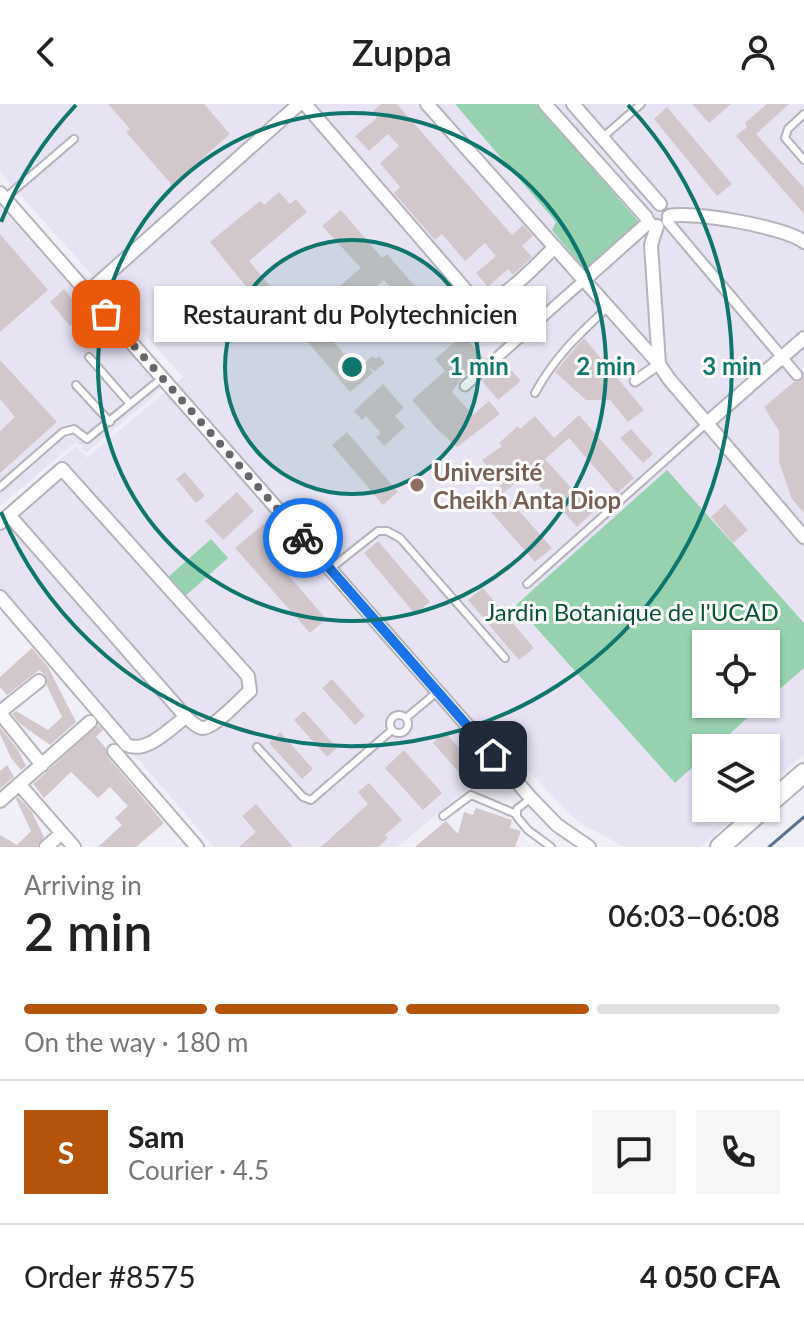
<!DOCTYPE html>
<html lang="en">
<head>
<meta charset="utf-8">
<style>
	:root { --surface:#fff; --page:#f6f6f6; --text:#222; --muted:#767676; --line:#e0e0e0; --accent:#b45309 }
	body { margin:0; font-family:Lato,sans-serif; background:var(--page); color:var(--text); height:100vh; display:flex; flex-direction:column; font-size:30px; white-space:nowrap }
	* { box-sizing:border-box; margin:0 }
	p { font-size:26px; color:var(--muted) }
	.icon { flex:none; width:44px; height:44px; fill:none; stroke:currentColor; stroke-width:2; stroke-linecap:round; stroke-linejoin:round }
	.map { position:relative; height:743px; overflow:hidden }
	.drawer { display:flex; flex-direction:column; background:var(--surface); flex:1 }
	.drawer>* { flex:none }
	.buttons { position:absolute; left:692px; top:526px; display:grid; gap:16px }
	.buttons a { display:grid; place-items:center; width:88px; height:88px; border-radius:0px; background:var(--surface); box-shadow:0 2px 6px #0004; font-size:40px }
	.pin { position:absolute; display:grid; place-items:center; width:68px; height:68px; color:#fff; margin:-34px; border-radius:16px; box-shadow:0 4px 12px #0006 }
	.courier { position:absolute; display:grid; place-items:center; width:80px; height:80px; margin:-40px; border:6px solid #1a73e8; border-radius:50%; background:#fff; color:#222; box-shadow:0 2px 10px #0007 }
	.bubble { position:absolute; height:56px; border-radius:0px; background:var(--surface); box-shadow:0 2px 6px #0004; font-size:26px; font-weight:600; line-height:56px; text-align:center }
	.head em { font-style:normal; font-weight:600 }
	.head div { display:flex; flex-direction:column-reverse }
	.head { display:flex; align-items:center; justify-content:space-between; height:136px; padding:0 24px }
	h1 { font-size:52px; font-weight:600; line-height:60px }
	.bar { display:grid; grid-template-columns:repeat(4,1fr); gap:12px 8px; align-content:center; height:96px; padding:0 24px }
	.bar i { height:10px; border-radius:6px; background:var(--line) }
	.bar .on { background:var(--accent) }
	.bar p { grid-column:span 4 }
	.line { display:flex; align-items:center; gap:20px; padding:0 24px; border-top:2px solid var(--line) }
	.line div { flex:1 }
	.round { display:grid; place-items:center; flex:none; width:84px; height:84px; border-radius:0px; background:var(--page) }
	header { display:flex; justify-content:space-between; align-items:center; height:104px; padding:0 24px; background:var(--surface); font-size:36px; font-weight:600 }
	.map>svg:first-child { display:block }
</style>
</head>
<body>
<header><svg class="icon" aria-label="back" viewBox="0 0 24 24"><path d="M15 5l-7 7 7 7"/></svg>Zuppa<svg class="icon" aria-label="person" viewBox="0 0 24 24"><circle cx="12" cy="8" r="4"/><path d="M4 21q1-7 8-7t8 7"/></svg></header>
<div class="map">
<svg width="804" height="743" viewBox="0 0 804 743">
	<rect width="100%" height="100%" fill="#f0eef7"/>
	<!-- built -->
	<path fill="#e7e3f3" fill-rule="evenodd" d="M0,0h804v650l-38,34v-40h-60v60h38l-43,39h-76l-47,-25 -67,-69 -114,94h-183l-214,-248v-87l76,-66 11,12 96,-81 -183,-205zM706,540h60v60h-60z
		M0,103l162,182 -76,64 -10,-11 -76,64z"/>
	<!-- green -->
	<path fill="#96d2b0" d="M455,0h81l103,118 -54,48 -33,-40 4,-8z
		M667,366l137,153v45l-38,33v-57h-60v60h57l-49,44h-8v7l-31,28 -159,-178z
		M211,435l17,19 -45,40 -17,-19z"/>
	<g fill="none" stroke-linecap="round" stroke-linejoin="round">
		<!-- stream -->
		<path stroke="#5a7293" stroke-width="3" d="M769,743l35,-30"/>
	</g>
	<!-- building -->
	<path fill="#d2c8cb" d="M108,0h96l26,30 -58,51 -46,-53 4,-3z
		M381,0h16l115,131 11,-10 10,11 -11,10 10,11 -19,18 -5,-6 -20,18 -12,-14 20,-17 -11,-13 -20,18 -23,-27 -7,6 -41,-47 6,-6 -20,-24 19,-17 -11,-12 -19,17 -14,-15 22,-18 -5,-6z
		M692,0h39l-22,19z
		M767,0h22l-33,30 48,54v26l-68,-78 11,-9 -2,-4z
		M667,3l65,77 -15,12 -63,-77z
		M279,88l11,12 6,-5 11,13 -58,49 27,32 -15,12 -51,-63 50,-41 4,4z
		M341,106l41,48 5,-4 38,44 -6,7 2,3 -7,7 -30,-35 -32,27 -16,-18 25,-21 -39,-42z
		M0,130l48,56 -48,42z
		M64,185l37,45 -10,9 -17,-20 -4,3 -20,-24z
		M289,185l68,80 16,-13 2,3 4,-3 6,7 -10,8 -6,-3 4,5 -23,19 -76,-90z
		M463,231l21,24 -24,21 -8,12 21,23 16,-14 11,13 -43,33 -22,-20 -23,-27 33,-29 -10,-12z
		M584,234l60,72 -16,12 -18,-22h-24l-31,-28z
		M0,256l57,62 -57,51v-42l15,-14 -15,-18z
		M504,258l17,19 -23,19 -16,-19z
		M804,273v136l-12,-14 -13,-37v-31l-15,-24 30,-25h5z
		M383,280l21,24 -9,8 10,11 -21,19 -8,-9 5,-4 -15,-17 -4,4 -8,-9z
		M579,311l55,63 -17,15 -48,-55 -24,21 48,53 -16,15 -49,-54 -25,20 49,55 -17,14 -53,-60 20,-18 -20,-24 20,-14 -3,-3 19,-17 2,3 15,-13 19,22z
		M631,325l22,25 -10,9 -23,-25z
		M347,328l51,60 -15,13 -51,-60z
		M185,368l20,24 -9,7 -20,-24z
		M237,388l17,19 -31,29 -18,-19z
		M725,400l23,26 -15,13 -22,-26z
		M264,420l20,24 -11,9 53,62 -16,14 -75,-85z
		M378,437l52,61 -15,12 -51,-61z
		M483,484l51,60 -15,12 -51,-60z
		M32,544l16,19 28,55 -26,23 -31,-22 -7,-9 4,-3 32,19 14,-13 -15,-31 -2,-11 -6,-5 -32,25 -7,-8v-10z
		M332,575l33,37 -10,9 -33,-37z
		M304,607l33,37 -10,9 -33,-37z
		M98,621l5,5 -7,7 10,11 1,8 57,67 -28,24h-38l24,-22 -7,-7 13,-12 -18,-19 -12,11 -27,-26 -27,26 -11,-14z
		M0,623l18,23 8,16 -5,4 -10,-12 -11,-24z
		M280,628l33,37 -11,10 -33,-36z
		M445,628l32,37 -12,10 -32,-36z
		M404,646l38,43 -19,17 -38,-42z
		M7,661l7,12 -14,12v-18z
		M369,679l33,37 -17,15 3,3 -10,9h-57l47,-43 -10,-12z
		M18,693l14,15 12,25 -7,10h-37v-12l17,10 14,-14 -15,-32z
		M256,700l37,43h-54l17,-15 -14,-16z
		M476,704l36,12 -2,8 11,3 -6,16h-100l31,-26 12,13 6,-22 9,3z"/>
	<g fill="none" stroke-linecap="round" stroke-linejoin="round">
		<!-- service casing -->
		<g stroke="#b4b2bb" stroke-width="10">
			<path id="service" d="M804,10l-16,15 -3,9 19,22
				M603,33l38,-33
				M5,94l69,-59
				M395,224c44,5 54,7 87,-24
				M89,253l41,47 32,-26
				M76,281l34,37
				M535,289c19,-35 43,-58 72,-85
				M0,383l63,-55 11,-3 13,10 43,-35
				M330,465l48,-38h9l13,7 105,120
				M527,480l179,-160
				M390 620a9 9 0 1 1 18 0a9 9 0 1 1-18 0Z
				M406,614l31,-26
				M257,643l46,50 8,3 81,-70
				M531,694l-14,11v8l11,13 23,17
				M443,712l28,-21 45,19"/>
		</g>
		<!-- pedestrian casing -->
		<g stroke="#b4b2bb" stroke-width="13">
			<path id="pedestrian" d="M667,117l130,154
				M635,277l24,-17
				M465,282l119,-106"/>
		</g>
		<!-- minor casing -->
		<g stroke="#b4b2bb" stroke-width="16">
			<path id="minor" d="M305,0l170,197c23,9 62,-38 80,-54
				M427,0l232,260
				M545,0l101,113
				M573,0l87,100
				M0,89l531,605 26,27 32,22
				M669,112c23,-5 117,11 135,26
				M657,122l-6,19 8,119 10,15 135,158
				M584,176l65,-58
				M87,189l212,-189
				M706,320l98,-86
				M0,419l62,-54 186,207 2,15c-10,8 -36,38 -48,37 -6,-1 -12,-8 -16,-11l-177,-202
				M0,493l127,148c20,9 43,-17 59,-28
				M0,608l39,-31
				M0,609l42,52
				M114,647l83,96
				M19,680l55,63
				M0,697l90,-79
				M46,743l16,-14"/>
		</g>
		<!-- secondary casing -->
		<g stroke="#b4b2bb" stroke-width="22">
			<path id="secondary" d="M766,702l38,-33
				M720,743l44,-39"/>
		</g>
		<!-- service -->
		<use href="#service" stroke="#fff" stroke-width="6"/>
		<!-- pedestrian -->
		<use href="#pedestrian" stroke="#fff" stroke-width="9"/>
		<!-- minor -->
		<use href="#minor" stroke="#fff" stroke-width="12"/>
		<!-- secondary -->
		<use href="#secondary" stroke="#fff" stroke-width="18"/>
	</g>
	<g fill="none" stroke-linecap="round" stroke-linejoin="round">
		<!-- done -->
		<path stroke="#68666b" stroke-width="8" stroke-dasharray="0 14.4" d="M106,210l197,224"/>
		<!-- route -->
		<path stroke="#1a73e8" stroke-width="10" d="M303,434l190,217"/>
	</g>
	<!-- distance rings -->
	<circle cx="352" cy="263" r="127" fill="#0f766e" fill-opacity=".12"/>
	<g fill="none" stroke="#0f766e" stroke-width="4">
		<circle cx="352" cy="263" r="127"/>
		<circle cx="352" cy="263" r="254"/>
		<path d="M1 118A380 380 0 0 1 76 1M628 1A380 380 0 1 1 1 408"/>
	</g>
	<!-- markers -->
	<circle fill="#8d6e63" stroke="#fff" stroke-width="3" cx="417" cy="381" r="8"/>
	<g text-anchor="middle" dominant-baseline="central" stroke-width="6" stroke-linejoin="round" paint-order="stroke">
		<!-- education labels -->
		<g font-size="24" font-weight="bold" fill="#785e54" stroke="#fff" text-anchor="start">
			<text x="433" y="367">Université<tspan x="433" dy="28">Cheikh Anta Diop</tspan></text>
		</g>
		<!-- park labels -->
		<g font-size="24" fill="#065435" stroke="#fff">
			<text x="632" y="507">Jardin Botanique de l'UCAD</text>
		</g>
	</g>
	<circle cx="352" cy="263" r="12" fill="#0f766e" stroke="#fff" stroke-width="4"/>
	<g font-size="24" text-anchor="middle" font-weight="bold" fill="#0f766e" stroke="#fff" stroke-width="6" stroke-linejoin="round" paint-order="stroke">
		<text x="479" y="271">1 min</text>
		<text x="606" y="271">2 min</text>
		<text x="732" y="271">3 min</text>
	</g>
</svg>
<div class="buttons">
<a><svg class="icon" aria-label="locate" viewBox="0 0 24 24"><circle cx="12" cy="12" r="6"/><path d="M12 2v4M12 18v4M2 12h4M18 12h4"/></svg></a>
<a><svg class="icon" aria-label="layers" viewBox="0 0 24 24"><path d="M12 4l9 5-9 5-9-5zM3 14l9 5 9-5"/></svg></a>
</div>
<div class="pin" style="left:106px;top:210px;background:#ea580c"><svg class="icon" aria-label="bag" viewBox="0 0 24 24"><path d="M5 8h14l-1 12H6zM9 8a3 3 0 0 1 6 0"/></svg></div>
<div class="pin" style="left:493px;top:651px;background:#1f2937"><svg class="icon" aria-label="home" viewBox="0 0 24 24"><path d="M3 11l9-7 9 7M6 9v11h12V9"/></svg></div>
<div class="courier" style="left:303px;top:434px"><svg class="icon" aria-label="bike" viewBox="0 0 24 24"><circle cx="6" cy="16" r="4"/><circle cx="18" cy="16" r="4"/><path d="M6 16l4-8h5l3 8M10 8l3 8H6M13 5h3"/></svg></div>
<div class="bubble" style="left:154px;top:182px;width:392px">Restaurant du Polytechnicien</div>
</div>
<section class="drawer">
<div class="head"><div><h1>2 min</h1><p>Arriving in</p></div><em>06:03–06:08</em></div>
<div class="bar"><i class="on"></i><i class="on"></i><i class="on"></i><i></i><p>On the way · 180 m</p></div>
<div class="line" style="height:144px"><b class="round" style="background:var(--accent);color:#fff">S</b><div><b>Sam</b><p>Courier · 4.5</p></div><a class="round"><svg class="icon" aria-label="chat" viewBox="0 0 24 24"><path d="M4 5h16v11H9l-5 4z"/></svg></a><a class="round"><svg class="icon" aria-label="phone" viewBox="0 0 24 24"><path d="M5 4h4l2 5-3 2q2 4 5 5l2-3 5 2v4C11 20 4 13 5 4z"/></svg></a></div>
<div class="line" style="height:104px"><div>Order #8575</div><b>4 050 CFA</b></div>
</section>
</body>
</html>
